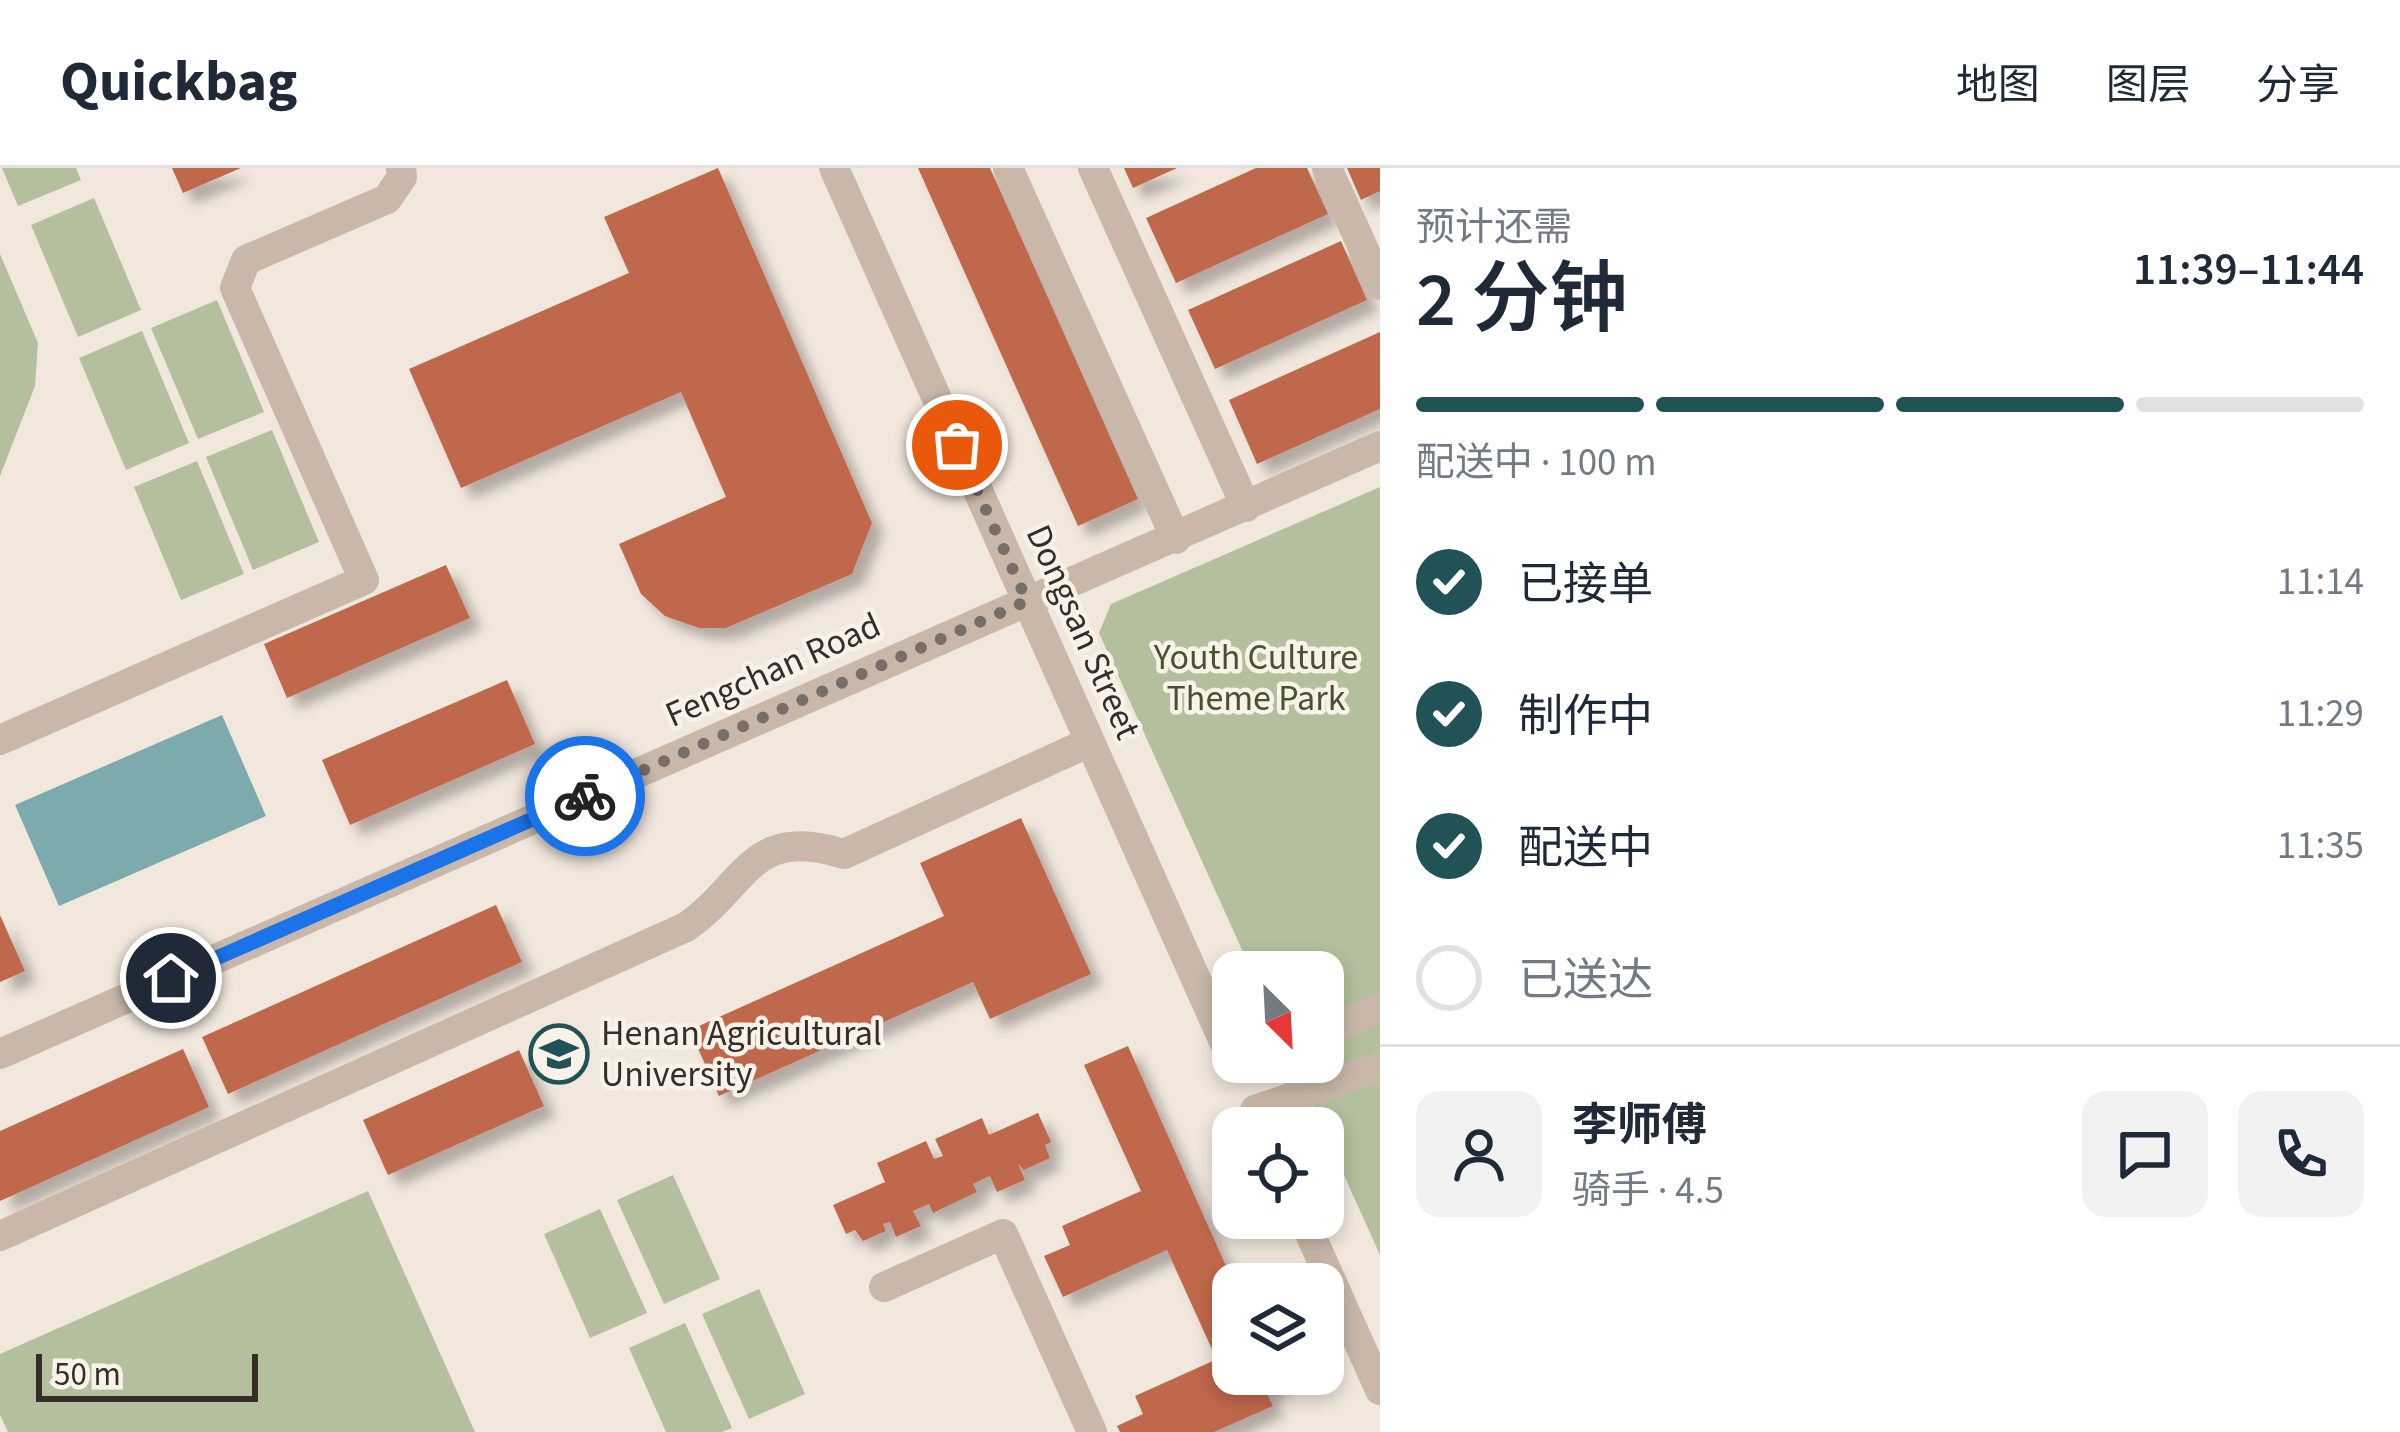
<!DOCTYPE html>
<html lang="zh">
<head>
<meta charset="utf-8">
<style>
	:root { --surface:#fff; --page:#f2f2f3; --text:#1f2937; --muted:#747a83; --line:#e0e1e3; --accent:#205256 }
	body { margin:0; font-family:"Source Sans 3","Noto Sans SC",sans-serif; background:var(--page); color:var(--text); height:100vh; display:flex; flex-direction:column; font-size:45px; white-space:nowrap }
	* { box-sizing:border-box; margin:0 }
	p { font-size:39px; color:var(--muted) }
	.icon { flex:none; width:66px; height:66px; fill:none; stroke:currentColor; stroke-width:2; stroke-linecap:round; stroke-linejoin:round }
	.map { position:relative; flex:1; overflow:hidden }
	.drawer { display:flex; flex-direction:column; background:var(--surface); width:1020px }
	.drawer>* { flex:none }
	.needle { width:78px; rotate:156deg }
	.buttons { position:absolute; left:1212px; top:783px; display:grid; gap:24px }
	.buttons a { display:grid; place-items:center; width:132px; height:132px; border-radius:24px; background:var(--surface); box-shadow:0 6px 18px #0003; font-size:60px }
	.scale { position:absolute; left:36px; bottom:30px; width:222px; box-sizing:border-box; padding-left:12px; border:6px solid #362d29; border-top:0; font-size:33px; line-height:42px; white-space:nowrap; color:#362d29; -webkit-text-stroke:9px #f9f2e9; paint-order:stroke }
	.pin { position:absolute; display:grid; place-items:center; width:102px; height:102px; color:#fff; margin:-51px; border:6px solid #fff; border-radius:50%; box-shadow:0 3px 12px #0007 }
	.courier { position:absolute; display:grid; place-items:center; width:120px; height:120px; margin:-60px; border:9px solid #1a73e8; border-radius:50%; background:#fff; color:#222; box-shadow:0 3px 15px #0007 }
	.head em { font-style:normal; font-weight:600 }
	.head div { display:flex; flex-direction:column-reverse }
	.head { display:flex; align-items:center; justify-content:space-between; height:204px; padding:0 36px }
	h1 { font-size:78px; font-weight:600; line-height:90px }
	.bar { display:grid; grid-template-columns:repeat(4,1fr); gap:18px 12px; align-content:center; height:144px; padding:0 36px }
	.bar i { height:15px; border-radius:9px; background:var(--line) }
	.bar .selected { background:var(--accent) }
	.bar p { grid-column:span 4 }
	.line { display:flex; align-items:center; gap:30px; padding:0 36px; border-top:3px solid var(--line) }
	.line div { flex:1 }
	.round { display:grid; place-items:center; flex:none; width:126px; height:126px; border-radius:24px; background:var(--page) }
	ol { padding:0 36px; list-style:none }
	li { display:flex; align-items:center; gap:36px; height:132px }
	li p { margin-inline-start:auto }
	li .icon { padding:12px; border-radius:50%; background:var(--accent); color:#fff; stroke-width:4 }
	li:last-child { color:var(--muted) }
	li i { width:66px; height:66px; border:6px solid var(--line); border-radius:50% }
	header { display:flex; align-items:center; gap:72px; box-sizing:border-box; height:168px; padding:0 60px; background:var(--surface); border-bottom:3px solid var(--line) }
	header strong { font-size:57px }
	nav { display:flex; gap:66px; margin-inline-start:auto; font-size:42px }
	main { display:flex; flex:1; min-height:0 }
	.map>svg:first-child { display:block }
</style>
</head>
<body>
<header>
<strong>Quickbag</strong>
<nav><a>地图</a><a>图层</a><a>分享</a></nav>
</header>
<main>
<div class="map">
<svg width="1380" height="1264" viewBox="0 0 1380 1264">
	<defs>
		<filter id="shadow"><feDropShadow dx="11" dy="11" stdDeviation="6" flood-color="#0004"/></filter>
	</defs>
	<rect width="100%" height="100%" fill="#f1e7dd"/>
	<!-- green -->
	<path fill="#b4bf9e" d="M2,0h74l5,12 -63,26z
		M94,30l47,112 -63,27 -47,-112z
		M0,86l38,89 -3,43 -35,90z
		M217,132l47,112 -66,27 -47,-111z
		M142,163l47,112 -63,27 -47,-112z
		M272,262l47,112 -66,28 -47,-113z
		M197,293l47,113 -63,26 -47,-113z
		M1380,319v768l-87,-193h30v-90h-71l-153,-339 12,-29z
		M673,1007l47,104 -56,25 -47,-104z
		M368,1023l107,241h-467l-8,-17v-61z
		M600,1041l47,104 -57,25 -46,-104z
		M759,1121l46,105 -56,25 -47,-105z
		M685,1155l47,105 -10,4h-56l-37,-84z"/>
	<!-- water -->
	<path fill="#7dabad" d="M222,547l44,101 -207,90 -44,-101z"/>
	<!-- building -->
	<path fill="#c0684c" filter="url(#shadow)" d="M172,0h69l-58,25z
		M718,0l154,355 -20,51 -126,54h-27l-34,-12 -24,-22 -22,-50 107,-47 -45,-105 -220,96 -52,-119 220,-96 -25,-56z
		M918,0h72l148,331 -60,27z
		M1124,0h53l-44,20z
		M1256,0h51l21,46 -152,69 -30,-65z
		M1347,0h33v23l-19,9z
		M1341,73l26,59 -152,69 -27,-59z
		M1380,164v77l-123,55 -28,-64z
		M446,397l24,53 -183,80 -23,-54z
		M507,512l28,64 -185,81 -28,-65z
		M1021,650l70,156 -101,45 -17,-37 -254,114 -29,-66 254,-114 -24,-53z
		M496,737l26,57 -294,132 -26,-57z
		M0,747l25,56 -25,11z
		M1128,878l106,238 -1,90h42l4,10 -14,6 8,16 -59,26h-94l-3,-6 26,-12 -8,-18 80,-36 10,18 -58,-128 -104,47 -19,-41 26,-11 -8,-19 79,-35 -57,-126z
		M183,881l26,58 -209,94v-70z
		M519,882l25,56 -156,69 -25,-55z
		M1038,945l13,29 -6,3 5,13 -26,12 -6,-6 7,16 -28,12 -7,-16 -17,8 4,8 -44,21 -4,-9 -16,7 8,15 -25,11 -6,-15 -7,2 3,7 -23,10 -8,-11 -9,4 -13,-29 52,-23 -8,-19 49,-22 8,18 9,-3 -8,-17 47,-21 7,17z"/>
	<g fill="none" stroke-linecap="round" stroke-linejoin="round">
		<!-- minor -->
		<path stroke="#c9b8a9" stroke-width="30" d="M834,0l399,894
			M1008,0l168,371
			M1093,0l153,339
			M1327,0l53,117
			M0,572l364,-160 -129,-292 11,-28 141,-61 15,-22 -1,-9
			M1323,864l57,-24
			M0,886l1380,-608
			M1255,942l125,-43
			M1303,1050l77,172
			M0,1068l686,-309c61,-42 65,-103 158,-73l246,-112
			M884,1119l119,-53 89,198"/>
	</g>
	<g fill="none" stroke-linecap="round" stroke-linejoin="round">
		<!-- done -->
		<path stroke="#776e68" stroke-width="12" stroke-dasharray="0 21.6" d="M585,628l442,-195 -70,-156"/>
		<!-- route -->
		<path stroke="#1a73e8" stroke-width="15" d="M171,810l414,-182"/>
	</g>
	<!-- icons -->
	<defs>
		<g id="university-ring" transform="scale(3)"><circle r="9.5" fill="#f9f2e9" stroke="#205256" stroke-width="1.5"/><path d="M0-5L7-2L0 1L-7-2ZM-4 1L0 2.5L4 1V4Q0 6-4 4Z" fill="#205256"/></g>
	</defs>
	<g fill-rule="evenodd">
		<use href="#university-ring" x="559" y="886"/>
	</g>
	<g text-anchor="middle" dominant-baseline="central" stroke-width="9" stroke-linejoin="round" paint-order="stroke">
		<!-- street labels -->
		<g font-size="36" fill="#362d29" stroke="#f9f2e9">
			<text transform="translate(1083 464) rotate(66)">Dongsan Street</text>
			<text transform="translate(773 502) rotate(-24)">Fengchan Road</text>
		</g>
		<!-- park labels -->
		<g font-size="36" fill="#46532e" stroke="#f9f2e9">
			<text x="1256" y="489">Youth Culture<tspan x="1256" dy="41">Theme Park</tspan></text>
		</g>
		<!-- poi labels -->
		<g font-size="36" fill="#362d29" stroke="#f9f2e9" text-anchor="start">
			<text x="601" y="865">Henan Agricultural<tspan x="601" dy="41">University</tspan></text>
		</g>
	</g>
</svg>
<div class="buttons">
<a><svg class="needle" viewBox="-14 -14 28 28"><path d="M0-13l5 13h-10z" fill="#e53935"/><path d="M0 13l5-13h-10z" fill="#747a83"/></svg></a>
<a><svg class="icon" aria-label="locate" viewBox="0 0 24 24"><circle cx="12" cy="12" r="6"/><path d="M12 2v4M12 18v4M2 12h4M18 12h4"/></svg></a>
<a><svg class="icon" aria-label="layers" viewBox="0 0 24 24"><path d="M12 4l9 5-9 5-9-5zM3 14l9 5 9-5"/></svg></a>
</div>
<div class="scale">50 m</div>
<div class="pin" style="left:957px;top:277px;background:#ea580c"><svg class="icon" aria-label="bag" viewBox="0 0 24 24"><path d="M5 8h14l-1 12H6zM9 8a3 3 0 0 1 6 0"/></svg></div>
<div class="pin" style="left:171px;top:810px;background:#1f2937"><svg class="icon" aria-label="home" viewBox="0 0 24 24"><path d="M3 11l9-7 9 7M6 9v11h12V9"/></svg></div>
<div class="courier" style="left:585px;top:628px"><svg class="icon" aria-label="bike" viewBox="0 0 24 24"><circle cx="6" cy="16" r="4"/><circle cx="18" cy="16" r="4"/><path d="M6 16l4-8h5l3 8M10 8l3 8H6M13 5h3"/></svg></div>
</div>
<section class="drawer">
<div class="head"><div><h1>2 分钟</h1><p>预计还需</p></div><em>11:39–11:44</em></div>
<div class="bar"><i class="selected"></i><i class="selected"></i><i class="selected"></i><i></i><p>配送中 · 100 m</p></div>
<ol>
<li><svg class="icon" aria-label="check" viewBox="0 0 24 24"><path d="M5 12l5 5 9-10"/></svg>已接单<p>11:14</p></li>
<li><svg class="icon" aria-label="check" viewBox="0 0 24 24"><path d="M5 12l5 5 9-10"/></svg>制作中<p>11:29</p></li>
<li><svg class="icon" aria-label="check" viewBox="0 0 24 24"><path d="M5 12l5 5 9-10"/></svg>配送中<p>11:35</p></li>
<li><i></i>已送达</li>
</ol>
<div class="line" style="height:216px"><a class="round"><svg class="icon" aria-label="person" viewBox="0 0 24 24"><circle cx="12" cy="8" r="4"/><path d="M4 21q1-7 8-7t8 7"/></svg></a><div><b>李师傅</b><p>骑手 · 4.5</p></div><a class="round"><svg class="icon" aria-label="chat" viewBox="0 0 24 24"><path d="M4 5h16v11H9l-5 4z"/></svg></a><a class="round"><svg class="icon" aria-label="phone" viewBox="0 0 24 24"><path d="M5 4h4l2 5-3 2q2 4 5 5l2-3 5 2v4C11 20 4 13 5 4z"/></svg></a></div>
</section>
</main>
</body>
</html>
